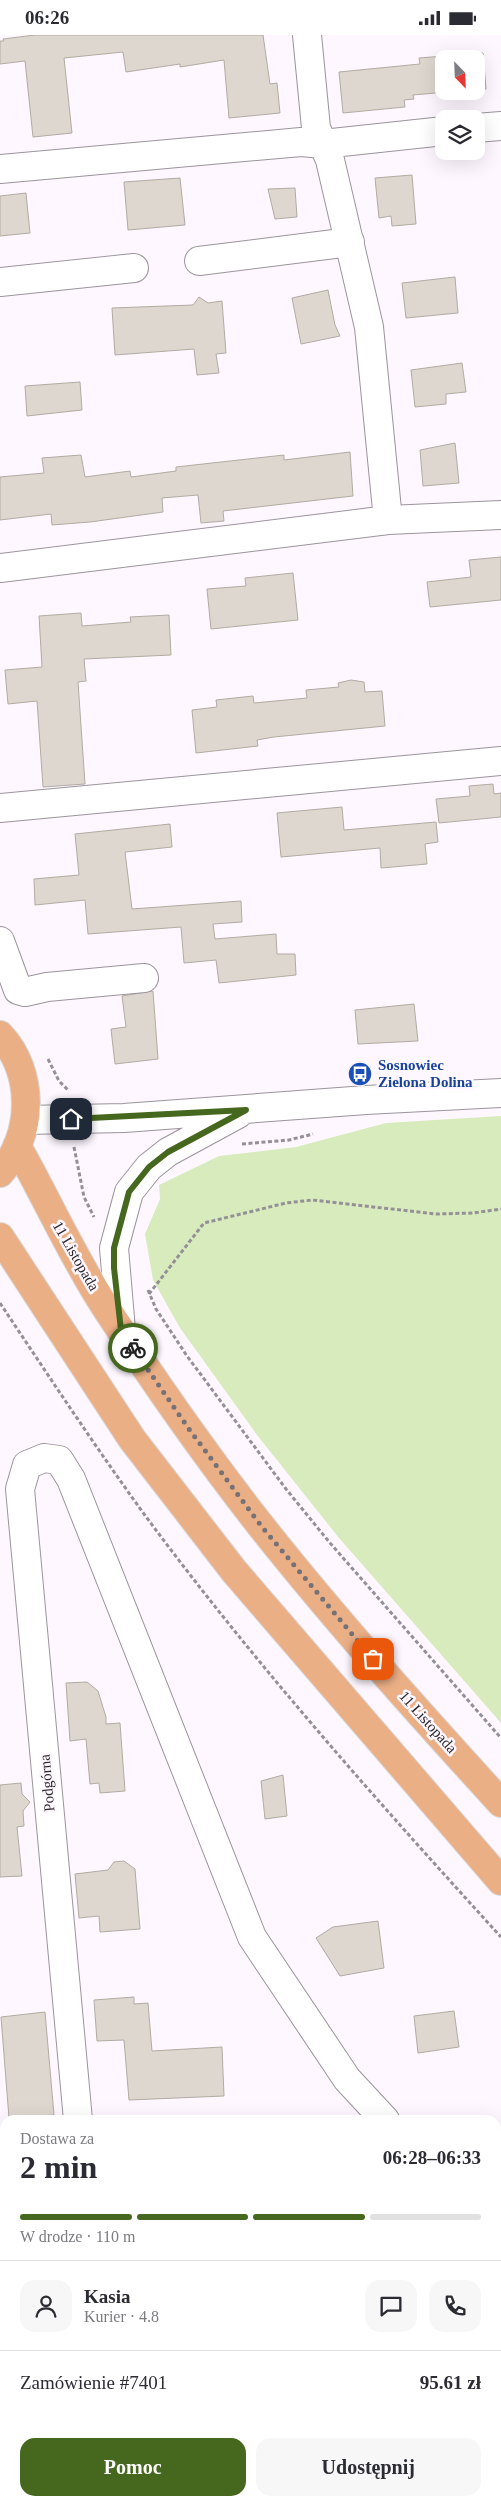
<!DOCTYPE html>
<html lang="pl">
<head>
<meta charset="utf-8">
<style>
	:root { --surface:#fff; --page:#f7f7f7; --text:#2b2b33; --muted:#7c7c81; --line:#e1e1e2; --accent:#46671e }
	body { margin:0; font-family:"Times New Roman",serif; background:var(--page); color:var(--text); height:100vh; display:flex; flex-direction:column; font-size:19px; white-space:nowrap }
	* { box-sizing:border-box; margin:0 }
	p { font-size:16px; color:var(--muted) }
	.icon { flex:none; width:28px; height:28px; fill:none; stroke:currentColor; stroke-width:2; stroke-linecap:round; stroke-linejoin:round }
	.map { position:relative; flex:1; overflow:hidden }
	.panel { position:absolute; left:0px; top:2080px; width:501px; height:391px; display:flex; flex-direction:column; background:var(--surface); border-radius:15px 15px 0 0; box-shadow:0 5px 20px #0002 }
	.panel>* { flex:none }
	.needle { width:32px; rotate:157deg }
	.tools { position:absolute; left:435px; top:15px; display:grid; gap:10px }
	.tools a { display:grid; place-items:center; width:50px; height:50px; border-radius:10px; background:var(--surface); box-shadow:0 5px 20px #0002; font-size:25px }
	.pin { position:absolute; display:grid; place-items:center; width:42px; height:42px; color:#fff; margin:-21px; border-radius:10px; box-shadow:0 2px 8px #0006 }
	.courier { position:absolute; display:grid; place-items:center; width:50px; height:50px; margin:-25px; border:4px solid #46671e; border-radius:50%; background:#fff; color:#222; box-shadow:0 1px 6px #0007 }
	.head em { font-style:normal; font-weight:700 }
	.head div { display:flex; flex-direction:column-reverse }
	.head { display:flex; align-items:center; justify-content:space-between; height:85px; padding:0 20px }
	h1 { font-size:32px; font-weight:700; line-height:38px }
	.bar { display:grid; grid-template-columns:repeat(4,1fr); gap:8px 5px; align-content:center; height:60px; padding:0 20px }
	.bar i { height:6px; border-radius:4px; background:var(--line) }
	.bar .on { background:var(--accent) }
	.bar p { grid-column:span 4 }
	.line { display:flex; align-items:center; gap:12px; padding:0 20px; border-top:1px solid var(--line) }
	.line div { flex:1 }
	.round { display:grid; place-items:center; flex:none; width:52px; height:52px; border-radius:15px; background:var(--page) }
	.action { display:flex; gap:10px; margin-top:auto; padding:10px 20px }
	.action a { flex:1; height:58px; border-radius:15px; background:var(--accent); color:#fff; font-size:20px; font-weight:700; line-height:58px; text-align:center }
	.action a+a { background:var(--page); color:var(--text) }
	.status { display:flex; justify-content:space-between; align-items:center; height:35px; padding:0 25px; background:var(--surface); direction:ltr }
	.status svg { height:14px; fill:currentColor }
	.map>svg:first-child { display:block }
</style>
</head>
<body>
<div class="status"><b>06:26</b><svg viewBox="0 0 49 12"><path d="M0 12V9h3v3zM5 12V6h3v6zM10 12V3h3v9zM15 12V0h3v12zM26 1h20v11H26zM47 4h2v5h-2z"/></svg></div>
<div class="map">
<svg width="501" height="2471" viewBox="0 0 501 2471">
	<rect width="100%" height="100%" fill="#fef7ff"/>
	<!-- green -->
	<path fill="#d8ebbd" d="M501,1081v607l-162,-185 -82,-103 -77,-107 -27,-48 -8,-46 15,-35 -1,-14 60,-29 77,-9 90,-24z"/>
	<!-- building -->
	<path fill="#ded7cf" stroke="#b1aba3" d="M35,0h228l7,49 7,-1 3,30 -51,5 -5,-58 -44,7v-3l-54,8 -3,-20 -59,6 8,75 -39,4 -8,-76 -25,3v-23h4l-1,-2z
		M483,18l3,36 -10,1v-31h-32v32h14l-45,4 1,4 -10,1 1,7 -62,6 -4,-41 81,-8 -1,-6z
		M412,140l4,49 -24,2 -1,-10 -12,2 -4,-40z
		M180,143l5,47 -57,5 -4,-48z
		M295,153l2,29 -22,2 -7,-30z
		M26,158l4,40 -30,3v-40z
		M455,242l3,36 -52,5 -4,-35z
		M328,255l7,35 5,11 -39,8 -9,-46z
		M199,262l9,6 14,-2 4,52 -10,1 3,19 -22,2 -3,-26 -79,6 -3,-47 81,-3z
		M462,328l4,29 -20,2v10l-31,3 -4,-37z
		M80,347l2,28 -55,6 -2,-30z
		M455,408l4,40 -36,3 -3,-36z
		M350,417l3,44 -130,15 1,10 -23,2 -3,-28 -36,3 1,14 -73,10 -38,3 -1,-11 -51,6v-43l44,-4 -2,-15 39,-3 4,22 45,-6 1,6 45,-6v-4l108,-12v5z
		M501,522v43l-71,7 -3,-25 44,-5 -2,-17z
		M293,538l5,47 -87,9 -4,-40 39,-3 -1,-8z
		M81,578l1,13 49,-4 -1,-5 39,-2 2,40 -87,4 2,22 -8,1 7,102 -42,3 -6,-86 -29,3 -3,-34 37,-3 -3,-51z
		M351,645l13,2 1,10 17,-1 3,35 -111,11 -17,3 1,6 -62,7 -4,-43 25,-3 -1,-7 37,-4 1,7 53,-5 -1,-8 33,-3 -1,-4z
		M493,749l1,10 7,-1v24l-62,6 -3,-24 34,-3 -1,-10z
		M342,772l2,23 92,-8 2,20 -13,2 2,20 -46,4 -1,-20 -99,9 -4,-44z
		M170,789l2,23 -47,5 7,57 109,-8 1,21 -29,2 2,15 61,-5 1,20h18l1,21 -77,8 -3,-23 -32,3 -3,-36 -93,7 -3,-34 -50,5 -1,-26 45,-4 -4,-41z
		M153,956l5,68 -43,5 -4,-35 15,-2 -4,-31z
		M414,969l4,37 -60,3 -3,-34z
		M87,1647l11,9 8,26v7l14,-1 5,68 -25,2 -1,-10 -9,1 -4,-45 -16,2 -4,-58z
		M283,1740l4,41 -22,3 -4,-38z
		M21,1748l1,11 8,8 -7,9 1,15 -7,1 5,49 -22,1v-92z
		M124,1826l11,8 5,60 -40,3 -1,-16 -20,2 -4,-44 33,-4 6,-8z
		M378,1886l6,47 -44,8 -24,-38 17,-11z
		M134,1962v7l14,-1 4,48 70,-4 2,49 -95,4 -5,-60 -27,1 -3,-41z
		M454,1976l5,36 -41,6 -4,-37z
		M45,1977l9,103 -45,3 -8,-101z"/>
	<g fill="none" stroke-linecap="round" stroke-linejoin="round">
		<!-- minor casing -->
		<g stroke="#9b949c" stroke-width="30">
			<path id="minor" d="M476,93l25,-2
				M0,134l301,-27 22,2 121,-13
				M199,226l151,-19
				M0,247l134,-14
				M388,485l113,-5
				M0,533l388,-48 -19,-193 -39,-167 -14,-32 -9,-93
				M0,773l501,-47
				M0,906l18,49 7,2 22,-5 97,-9
				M25,1085l99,-2 242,-18 135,-7
				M121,1295l-7,-82 15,-56 20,-25 19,-15 70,-38
				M78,2085l-58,-631 7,-24 17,-7 15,2 12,19 181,458 95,142 38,41
				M496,2147l5,-3
				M496,2200l5,5
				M113,2466v5"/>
		</g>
		<!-- major casing -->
		<g stroke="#d9d8d9" stroke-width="30">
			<path id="major" d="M0,1000c35,37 34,101 0,138
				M17,1111c30,53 55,110 89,162 49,75 100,148 155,218 76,96 158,187 240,277
				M0,1202l132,202 102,132 267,310"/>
		</g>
		<!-- path -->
		<path stroke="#959096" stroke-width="3" stroke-dasharray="4 2.5" stroke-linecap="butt" d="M48,1024l11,22 10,10
			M242,1109l47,-4 24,-6
			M74,1112l10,50 10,20
			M148,1255l8,19 31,47 99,133 44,54 171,195
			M149,1259l55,-71 82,-20 26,-3 124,14 37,-1 28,-4
			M0,1268c48,72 96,145 147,215 109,147 231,284 354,419"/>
		<!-- minor -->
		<use href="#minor" stroke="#fff" stroke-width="28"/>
		<!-- major -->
		<use href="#major" stroke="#ebaf86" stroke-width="28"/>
	</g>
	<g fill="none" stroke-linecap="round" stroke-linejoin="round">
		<!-- done -->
		<path stroke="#767176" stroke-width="5" stroke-dasharray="0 9" d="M133,1313l56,81 73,98 111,132"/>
		<!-- route -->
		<path stroke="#46671e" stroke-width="6" d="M71,1084l175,-9 -78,42 -19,15 -20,25 -15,56v20l7,62 12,18"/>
	</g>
	<!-- icons -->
	<defs>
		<g id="bus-disc" transform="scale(1.25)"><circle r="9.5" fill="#1a4fb4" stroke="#fef7ff"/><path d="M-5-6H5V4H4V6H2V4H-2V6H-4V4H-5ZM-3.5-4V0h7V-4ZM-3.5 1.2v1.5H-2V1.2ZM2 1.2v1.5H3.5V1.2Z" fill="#fff"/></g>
	</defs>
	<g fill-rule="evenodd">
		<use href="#bus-disc" x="360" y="1039"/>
	</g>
	<g text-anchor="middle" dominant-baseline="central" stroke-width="5" stroke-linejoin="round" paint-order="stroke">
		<!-- transit labels -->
		<g font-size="15" font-weight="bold" fill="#164399" stroke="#fef7ff" text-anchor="start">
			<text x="378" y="1030">Sosnowiec<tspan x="378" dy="17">Zielona Dolina</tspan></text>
		</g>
		<!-- street labels -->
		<g font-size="15" fill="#2c292c" stroke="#fef7ff">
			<text transform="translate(76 1221) rotate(60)">11 Listopada</text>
			<text transform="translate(428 1687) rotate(48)">11 Listopada</text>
			<text transform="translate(47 1748) rotate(-95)">Podgórna</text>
		</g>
	</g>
</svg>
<div class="tools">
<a><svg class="needle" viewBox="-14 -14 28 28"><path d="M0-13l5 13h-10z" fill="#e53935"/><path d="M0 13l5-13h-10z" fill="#7c7c81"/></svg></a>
<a><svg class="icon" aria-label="layers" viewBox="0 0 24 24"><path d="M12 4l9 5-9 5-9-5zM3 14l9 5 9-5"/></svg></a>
</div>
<div class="pin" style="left:373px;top:1624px;background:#ea580c"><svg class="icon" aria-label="bag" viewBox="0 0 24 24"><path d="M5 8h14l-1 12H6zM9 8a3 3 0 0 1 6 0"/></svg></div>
<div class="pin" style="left:71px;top:1084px;background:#1f2937"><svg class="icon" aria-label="home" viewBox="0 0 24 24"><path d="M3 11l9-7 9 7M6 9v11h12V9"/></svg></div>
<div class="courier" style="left:133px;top:1313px"><svg class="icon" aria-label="bike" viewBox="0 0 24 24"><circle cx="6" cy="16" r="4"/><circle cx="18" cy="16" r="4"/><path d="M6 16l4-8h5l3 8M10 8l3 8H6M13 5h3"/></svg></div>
<section class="panel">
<div class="head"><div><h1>2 min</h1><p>Dostawa za</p></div><em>06:28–06:33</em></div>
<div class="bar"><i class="on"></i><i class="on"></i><i class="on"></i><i></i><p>W drodze · 110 m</p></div>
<div class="line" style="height:90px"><a class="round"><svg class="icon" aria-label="person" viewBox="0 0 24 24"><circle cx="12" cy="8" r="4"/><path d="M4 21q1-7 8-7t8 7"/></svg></a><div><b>Kasia</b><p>Kurier · 4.8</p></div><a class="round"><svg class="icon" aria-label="chat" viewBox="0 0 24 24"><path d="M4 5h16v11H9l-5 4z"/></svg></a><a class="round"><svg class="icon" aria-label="phone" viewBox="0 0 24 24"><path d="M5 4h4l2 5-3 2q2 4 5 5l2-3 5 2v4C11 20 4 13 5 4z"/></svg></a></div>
<div class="line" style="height:65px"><div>Zamówienie #7401</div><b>95.61 zł</b></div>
<div class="action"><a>Pomoc</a><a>Udostępnij</a></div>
</section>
</div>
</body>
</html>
